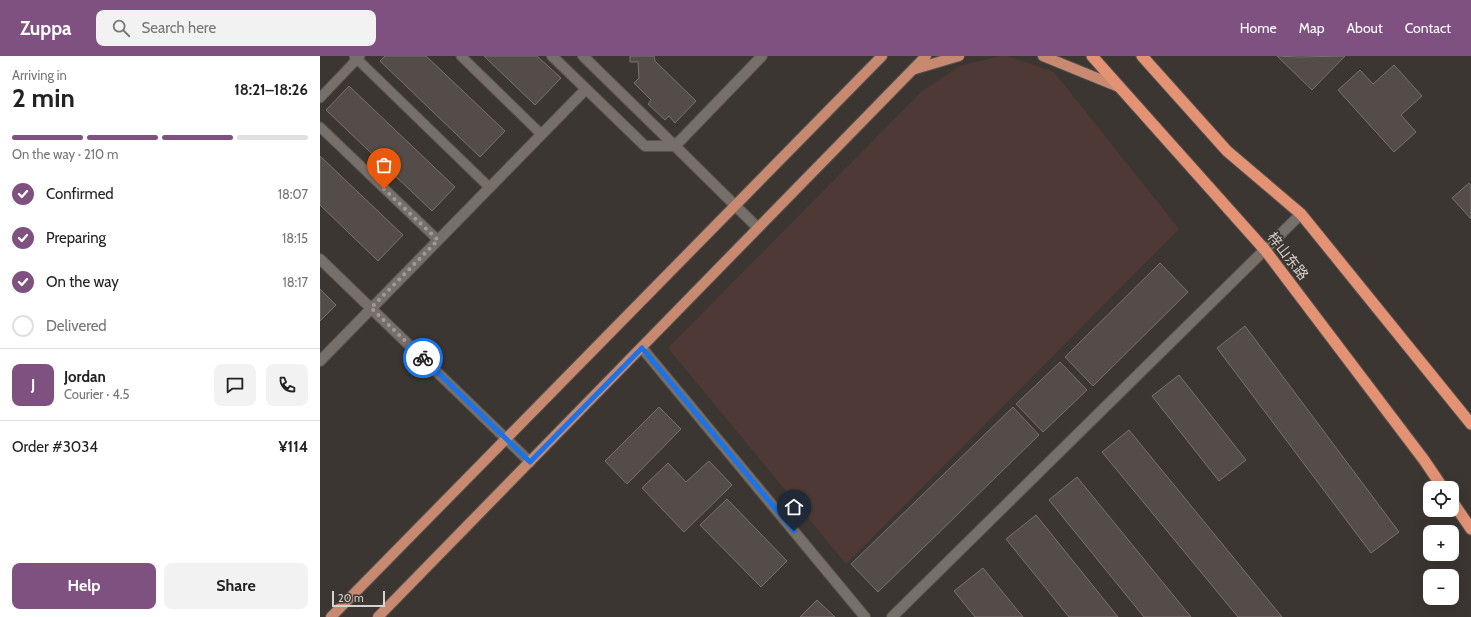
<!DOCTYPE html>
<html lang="en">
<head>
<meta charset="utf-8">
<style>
	:root { --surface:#fff; --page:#f2f2f2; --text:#222; --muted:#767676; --line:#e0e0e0; --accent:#7f5180 }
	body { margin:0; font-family:Cabin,"Noto Sans SC",sans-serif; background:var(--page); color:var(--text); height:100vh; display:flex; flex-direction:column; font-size:15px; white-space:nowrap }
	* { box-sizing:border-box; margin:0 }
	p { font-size:13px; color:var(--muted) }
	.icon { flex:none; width:22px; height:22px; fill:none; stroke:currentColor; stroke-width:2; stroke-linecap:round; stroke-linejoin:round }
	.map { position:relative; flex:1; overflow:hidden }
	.details { display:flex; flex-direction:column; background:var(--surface); width:320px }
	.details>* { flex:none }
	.fabs { position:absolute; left:1103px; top:425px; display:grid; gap:8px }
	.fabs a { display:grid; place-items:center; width:36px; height:36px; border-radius:8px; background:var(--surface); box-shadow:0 4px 16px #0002; font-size:20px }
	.scale { position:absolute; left:12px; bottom:10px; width:53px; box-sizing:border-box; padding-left:4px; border:2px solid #d6d2cf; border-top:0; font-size:11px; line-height:14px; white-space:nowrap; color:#d6d2cf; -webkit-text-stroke:3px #3c3632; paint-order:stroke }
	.pin { position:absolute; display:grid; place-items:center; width:34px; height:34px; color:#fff; margin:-41px -17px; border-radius:50% 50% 50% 0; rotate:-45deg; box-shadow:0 0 4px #0007 }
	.pin .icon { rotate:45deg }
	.courier { position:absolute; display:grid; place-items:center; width:40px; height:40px; margin:-20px; border:3px solid #1a73e8; border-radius:50%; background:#fff; color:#222; box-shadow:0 1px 5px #0007 }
	.summary em { font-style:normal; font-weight:700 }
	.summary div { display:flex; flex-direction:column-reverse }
	.summary { display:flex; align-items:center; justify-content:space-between; height:68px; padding:0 12px }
	h1 { font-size:26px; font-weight:700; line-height:30px }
	.bar { display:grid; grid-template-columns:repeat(4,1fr); gap:6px 4px; align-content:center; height:48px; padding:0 12px }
	.bar i { height:5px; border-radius:3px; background:var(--line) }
	.bar .selected { background:var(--accent) }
	.bar p { grid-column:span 4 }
	.line { display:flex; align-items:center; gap:10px; padding:0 12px; border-top:1px solid var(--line) }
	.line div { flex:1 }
	.round { display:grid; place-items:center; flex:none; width:42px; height:42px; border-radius:8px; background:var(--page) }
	ol { padding:0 12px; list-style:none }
	li { display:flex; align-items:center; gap:12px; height:44px }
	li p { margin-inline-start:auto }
	li .icon { padding:4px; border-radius:50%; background:var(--accent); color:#fff; stroke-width:4 }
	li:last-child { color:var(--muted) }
	li i { width:22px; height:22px; border:2px solid var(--line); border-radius:50% }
	.cta { display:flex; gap:8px; margin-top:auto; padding:8px 12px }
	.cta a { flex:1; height:46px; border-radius:8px; background:var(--accent); color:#fff; font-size:16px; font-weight:700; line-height:46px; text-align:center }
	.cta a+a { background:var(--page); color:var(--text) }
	header { display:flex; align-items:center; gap:24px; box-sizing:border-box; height:56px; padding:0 20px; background:var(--accent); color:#fff }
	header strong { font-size:19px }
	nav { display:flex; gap:22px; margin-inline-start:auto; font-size:14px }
	.search { width:280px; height:36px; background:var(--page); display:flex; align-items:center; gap:10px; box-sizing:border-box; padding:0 14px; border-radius:8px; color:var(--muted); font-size:15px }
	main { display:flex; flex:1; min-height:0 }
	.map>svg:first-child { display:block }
</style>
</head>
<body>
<header>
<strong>Zuppa</strong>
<div class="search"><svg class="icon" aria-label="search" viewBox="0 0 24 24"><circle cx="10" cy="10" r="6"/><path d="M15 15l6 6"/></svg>Search here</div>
<nav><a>Home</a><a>Map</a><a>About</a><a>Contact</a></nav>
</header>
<main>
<section class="details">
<div class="summary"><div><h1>2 min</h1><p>Arriving in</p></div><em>18:21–18:26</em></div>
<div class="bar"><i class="selected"></i><i class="selected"></i><i class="selected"></i><i></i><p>On the way · 210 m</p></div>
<ol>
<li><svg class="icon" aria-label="check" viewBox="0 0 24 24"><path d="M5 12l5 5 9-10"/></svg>Confirmed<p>18:07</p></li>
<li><svg class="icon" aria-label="check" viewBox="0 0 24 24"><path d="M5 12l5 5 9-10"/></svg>Preparing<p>18:15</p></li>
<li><svg class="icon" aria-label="check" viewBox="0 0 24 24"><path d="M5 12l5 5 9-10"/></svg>On the way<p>18:17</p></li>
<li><i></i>Delivered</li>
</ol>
<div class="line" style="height:72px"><b class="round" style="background:var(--accent);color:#fff">J</b><div><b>Jordan</b><p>Courier · 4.5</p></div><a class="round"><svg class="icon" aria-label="chat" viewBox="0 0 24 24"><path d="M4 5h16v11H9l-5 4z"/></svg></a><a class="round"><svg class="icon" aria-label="phone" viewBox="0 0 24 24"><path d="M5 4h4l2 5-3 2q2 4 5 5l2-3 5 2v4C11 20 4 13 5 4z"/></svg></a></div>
<div class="line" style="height:52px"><div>Order #3034</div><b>¥114</b></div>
<div class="cta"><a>Help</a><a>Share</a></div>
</section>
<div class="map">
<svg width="1151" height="561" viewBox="0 0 1151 561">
	<rect width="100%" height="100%" fill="#3c3632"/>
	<!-- commercial -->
	<path fill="#4e3936" d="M680,0h7l47,16 125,157 -333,335 -178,-216 254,-257 38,-25z"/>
	<!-- building -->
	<path fill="#544c49" stroke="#79716d" d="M65,0h41l79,75 -25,26 -100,-96z
		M164,0h53l24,22 -26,27z
		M310,0h24l1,5 41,40 -21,22 -6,-7 -4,4 -17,-16 3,-4 -17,-17 5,-5 -1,-16h-8z
		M957,0l23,1 45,-1 -33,34z
		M1074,9l28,31 -21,19 15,17 -22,20 -56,-62 22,-20 13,14z
		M29,30l106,101 -23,24 -106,-101z
		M0,100l83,79 -25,26 -58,-56z
		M1149,127l2,3v33l-19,-21z
		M840,207l28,29 -95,94 -28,-29z
		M0,233l16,16 -16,16z
		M925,270l154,206 -28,21 -154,-205z
		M740,306l27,28 -44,42 -27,-28z
		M859,319l67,85 -27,21 -67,-85z
		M339,351l22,22 -54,55 -22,-23z
		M693,351l26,28 -161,157 -27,-28z
		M809,374l153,187h-44l-136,-165z
		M389,405l23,24 -48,47 -42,-44 26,-25 18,19z
		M757,421l114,140h-47l-95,-117z
		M407,443l60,62 -26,26 -61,-62z
		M716,459l82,102h-49l-63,-78z
		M663,512l40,49h-48l-21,-26z
		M497,544l18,17h-35z"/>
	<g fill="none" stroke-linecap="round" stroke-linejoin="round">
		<!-- service casing -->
		<g stroke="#595350" stroke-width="11">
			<path id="service" d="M34,0l135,131
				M141,0l80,78
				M0,42l40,-42
				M0,71l118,113"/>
		</g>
		<!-- minor casing -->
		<g stroke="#595350" stroke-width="12">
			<path id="minor" d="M232,0l93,90h30l83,82
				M263,0l92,90 87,-90
				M0,203l210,203
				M0,305l266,-272"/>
		</g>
		<!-- tertiary casing -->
		<g stroke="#595350" stroke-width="12">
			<path id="tertiary" d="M322,292l223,269
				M572,561l409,-403"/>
		</g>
		<!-- primary casing -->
		<g stroke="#595350" stroke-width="12">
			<path id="primary" d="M723,0l76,31
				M595,13l44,-13
				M11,561l551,-561
				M58,561l548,-561"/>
		</g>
		<!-- trunk casing -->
		<g stroke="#595350" stroke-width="13">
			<path id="trunk" d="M772,0l173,194 159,210 19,28
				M822,0l85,95 74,63 170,210
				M1132,445l19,28"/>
		</g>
		<!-- service -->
		<use href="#service" stroke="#766f6a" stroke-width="9"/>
		<!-- minor -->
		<use href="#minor" stroke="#766f6a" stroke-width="10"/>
		<!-- tertiary -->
		<use href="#tertiary" stroke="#766f6a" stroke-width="10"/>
		<!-- primary -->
		<use href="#primary" stroke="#c88971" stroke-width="10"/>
		<!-- trunk -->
		<use href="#trunk" stroke="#e39274" stroke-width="11"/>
	</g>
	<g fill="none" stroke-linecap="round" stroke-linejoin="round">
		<!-- done -->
		<path stroke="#a09b98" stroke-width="4" stroke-dasharray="0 7.2" d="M64,133l54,51 -67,68 52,50"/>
		<!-- route -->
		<path stroke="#1a73e8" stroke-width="5" d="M103,302l107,104 112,-114 152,183"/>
	</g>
	<g text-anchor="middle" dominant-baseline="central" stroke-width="4" stroke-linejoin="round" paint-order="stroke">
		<!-- street labels -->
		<g font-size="14" fill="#d6d2cf" stroke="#3c3632">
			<text transform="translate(968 200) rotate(52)">梓山东路</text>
		</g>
	</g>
</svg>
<div class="fabs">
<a><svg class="icon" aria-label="locate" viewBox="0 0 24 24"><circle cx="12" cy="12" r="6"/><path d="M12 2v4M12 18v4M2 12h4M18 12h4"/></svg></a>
<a>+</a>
<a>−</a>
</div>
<div class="scale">20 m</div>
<div class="pin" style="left:64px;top:133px;background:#ea580c"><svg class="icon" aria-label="bag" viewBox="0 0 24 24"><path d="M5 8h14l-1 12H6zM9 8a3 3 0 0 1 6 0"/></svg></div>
<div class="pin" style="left:474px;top:475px;background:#1f2937"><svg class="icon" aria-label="home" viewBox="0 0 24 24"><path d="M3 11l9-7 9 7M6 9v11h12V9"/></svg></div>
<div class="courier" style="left:103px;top:302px"><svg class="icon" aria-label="bike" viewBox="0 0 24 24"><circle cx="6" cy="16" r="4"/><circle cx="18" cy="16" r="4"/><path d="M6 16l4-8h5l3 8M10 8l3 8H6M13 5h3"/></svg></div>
</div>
</main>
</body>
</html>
